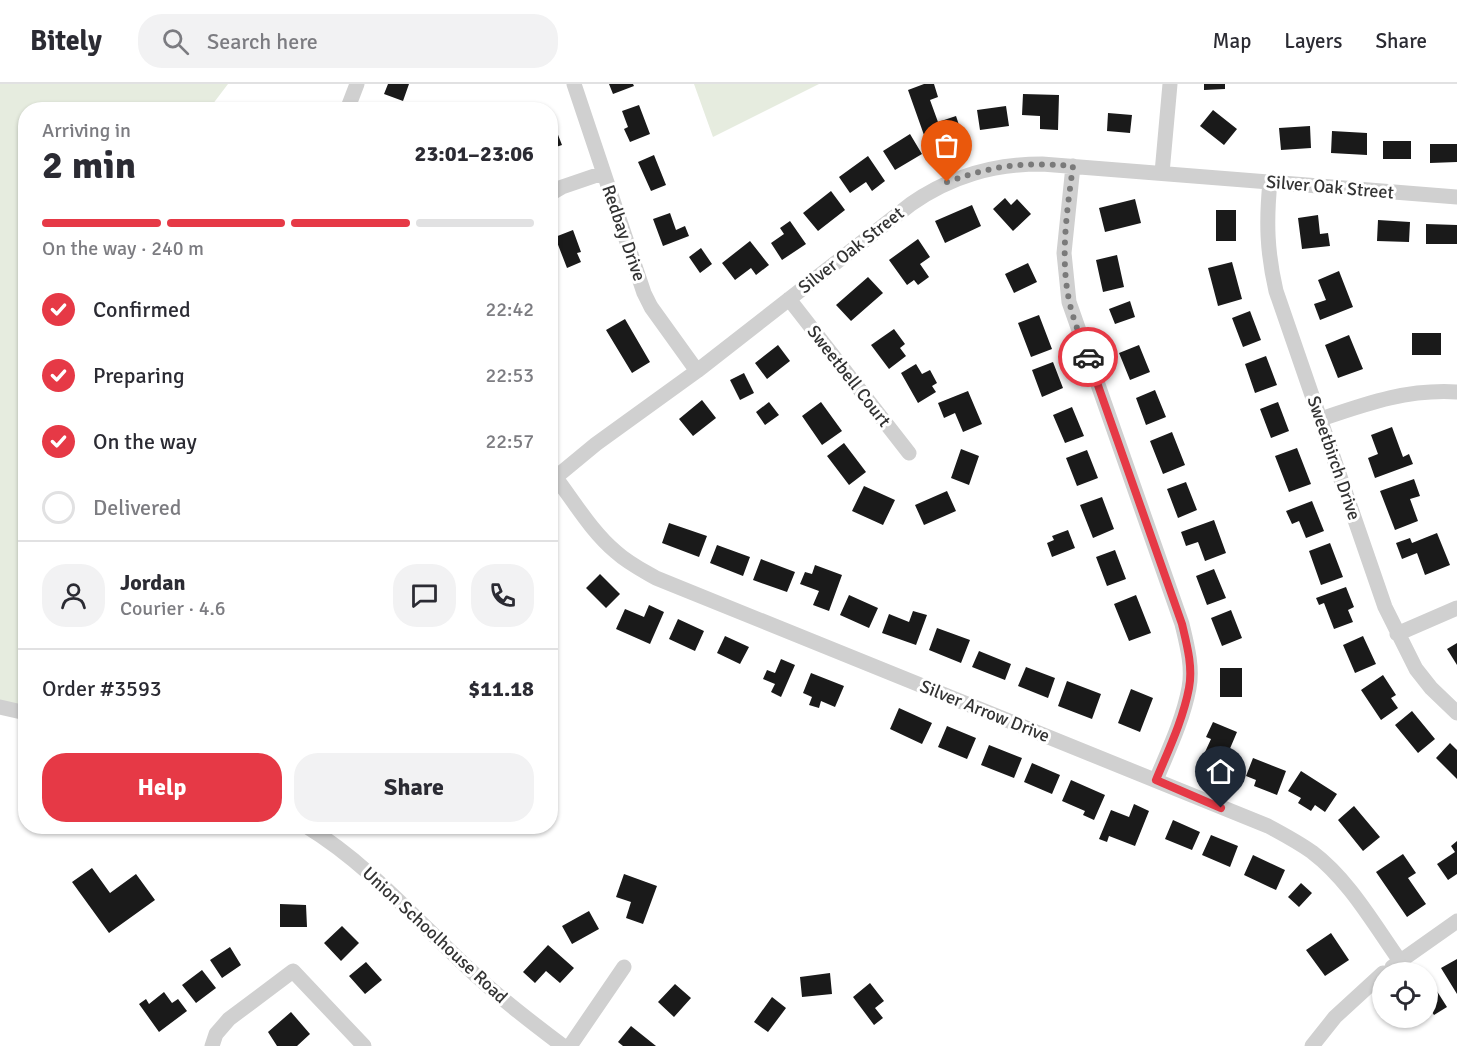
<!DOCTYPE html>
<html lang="en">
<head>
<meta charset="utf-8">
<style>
	:root { --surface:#fff; --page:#f2f2f3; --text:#2b2b33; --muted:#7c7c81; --line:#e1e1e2; --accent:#e63946 }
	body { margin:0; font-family:Signika,sans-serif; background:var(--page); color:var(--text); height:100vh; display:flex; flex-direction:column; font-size:22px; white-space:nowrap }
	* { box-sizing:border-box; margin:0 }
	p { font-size:20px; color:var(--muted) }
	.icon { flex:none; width:33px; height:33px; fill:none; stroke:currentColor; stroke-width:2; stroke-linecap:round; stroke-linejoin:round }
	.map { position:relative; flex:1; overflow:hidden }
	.drawer { position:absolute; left:18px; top:18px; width:540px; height:732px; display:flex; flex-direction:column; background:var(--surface); border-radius:24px; box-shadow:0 2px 4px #0004 }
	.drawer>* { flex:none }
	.buttons { position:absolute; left:1372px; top:878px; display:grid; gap:12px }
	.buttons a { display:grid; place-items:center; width:66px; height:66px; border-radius:50%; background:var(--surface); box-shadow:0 2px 4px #0004; font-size:30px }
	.pin { position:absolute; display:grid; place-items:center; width:51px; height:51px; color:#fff; margin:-62px -26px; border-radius:50% 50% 50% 0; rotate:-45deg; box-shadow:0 0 6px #0007 }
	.pin .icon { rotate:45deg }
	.courier { position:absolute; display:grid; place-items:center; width:60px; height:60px; margin:-30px; border:4px solid #e63946; border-radius:50%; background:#fff; color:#222; box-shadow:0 2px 8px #0007 }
	.headline em { font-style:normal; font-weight:700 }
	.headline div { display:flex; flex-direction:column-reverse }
	.headline { display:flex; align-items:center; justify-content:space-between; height:102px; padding:0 24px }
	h1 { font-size:39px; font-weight:700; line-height:45px }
	.bar { display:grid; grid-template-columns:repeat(4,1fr); gap:9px 6px; align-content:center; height:72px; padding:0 24px }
	.bar i { height:8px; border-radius:4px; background:var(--line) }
	.bar .current { background:var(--accent) }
	.bar p { grid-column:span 4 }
	.line { display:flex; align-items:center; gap:15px; padding:0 24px; border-top:2px solid var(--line) }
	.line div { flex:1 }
	.round { display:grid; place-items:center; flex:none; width:63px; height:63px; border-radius:24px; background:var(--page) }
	ol { padding:0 24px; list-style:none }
	li { display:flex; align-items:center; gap:18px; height:66px }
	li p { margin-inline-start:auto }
	li .icon { padding:6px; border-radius:50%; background:var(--accent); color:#fff; stroke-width:4 }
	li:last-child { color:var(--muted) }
	li i { width:33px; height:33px; border:3px solid var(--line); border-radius:50% }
	.primary-button { display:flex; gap:12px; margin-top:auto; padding:12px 24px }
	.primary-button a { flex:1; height:69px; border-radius:24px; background:var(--accent); color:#fff; font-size:24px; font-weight:700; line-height:69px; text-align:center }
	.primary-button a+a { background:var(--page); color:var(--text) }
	header { display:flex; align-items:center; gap:36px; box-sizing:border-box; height:84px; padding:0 30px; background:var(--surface); border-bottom:2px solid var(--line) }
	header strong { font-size:28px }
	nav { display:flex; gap:33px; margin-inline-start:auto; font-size:21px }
	.search { width:420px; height:54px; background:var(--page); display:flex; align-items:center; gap:15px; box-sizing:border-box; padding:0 21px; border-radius:24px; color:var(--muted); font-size:22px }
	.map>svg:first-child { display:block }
</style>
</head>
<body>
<header>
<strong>Bitely</strong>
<div class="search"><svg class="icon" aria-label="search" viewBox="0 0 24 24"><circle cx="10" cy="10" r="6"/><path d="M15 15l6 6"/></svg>Search here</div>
<nav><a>Map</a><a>Layers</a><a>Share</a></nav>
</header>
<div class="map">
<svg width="1457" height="962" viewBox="0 0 1457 962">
	<rect width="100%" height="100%" fill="#fff"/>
	<!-- green -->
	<path fill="#e6ecdf" d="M0,0h228l-19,25 -183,1 -1,603 -25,-6z
		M694,0h125l-106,53z"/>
	<!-- building -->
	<path fill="#1a1a1a" d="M388,0h21l-6,17 -19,-7z
		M609,0h24l1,2 -21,8z
		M924,0h10l4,13 -8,3 8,22 18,-6 8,24 -34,12 -22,-62z
		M1204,0h21v5l-21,1z
		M1023,10l36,1 -1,35 -18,-1v-13l-18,-1z
		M639,21l11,29 -20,8 -6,-13 4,-2 -6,-16z
		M1006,22l3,20 -29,4 -3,-20z
		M1213,26l24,19 -13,16 -24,-19z
		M1108,29l24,2 -2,18 -23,-2z
		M1310,42l1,22 -30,2 -2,-22z
		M555,43l7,18 -12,4v-20z
		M1332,47l35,2v22l-36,-2z
		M910,50l12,20 -27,16 -12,-19z
		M1383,57h28v18h-28z
		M1430,60h27v18l-27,1z
		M654,71l12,30 -15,6 -13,-29z
		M868,72l17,25 -13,10 -6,-9 -16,11 -11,-16z
		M831,107l14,19 -27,21 -15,-18z
		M1005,114l6,7 6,-6 14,15 -18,17 -20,-22z
		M1135,115l6,24 -36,9 -6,-24z
		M972,121l9,21 -36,17 -10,-22z
		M1216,126h20v31h-20z
		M670,129l6,17 9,-4 4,10 -26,10 -10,-27z
		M1318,131l2,19 8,-1 2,13 -28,3 -4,-31z
		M1378,136l32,2 -1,20 -32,-1z
		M790,137l16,23 -24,16 -11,-17 13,-9 -4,-6z
		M1426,140l31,1v19h-31z
		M573,146l8,22 -4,1 4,9 -14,6 -12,-31z
		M918,155l12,18 -10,7 9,13 -11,8 -4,-5 -7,5 -18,-25z
		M750,157l19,24 -13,10 -5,-7 -16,12 -13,-17z
		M701,164l11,16 -12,9 -11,-16z
		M1117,171l7,32 -21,5 -7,-32z
		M1232,178l10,37 -24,7 -10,-38z
		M1028,179l9,19 -23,11 -9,-19z
		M1339,187l14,36 -33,13 -6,-16 12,-4 -8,-20z
		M868,193l15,16 -32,28 -15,-16z
		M1130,217l5,16 -20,7 -6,-15z
		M1250,227l11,29 -18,7 -11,-29z
		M1039,231l13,34 -21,8 -13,-34z
		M625,235l25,43 -18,11 -26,-43z
		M894,245l11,15 -5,4 6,8 -17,13 -18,-24z
		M1412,249h29v22h-29z
		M1349,251l14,34 -25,9 -13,-33z
		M778,261l12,16 -23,18 -12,-16z
		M1139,261l11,27 -20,8 -11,-27z
		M1266,272l11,29 -22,8 -10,-29z
		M1053,278l10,26 -21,9 -10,-27z
		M916,280l6,10 8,-4 7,13 -5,3 4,6 -18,11 -17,-30z
		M744,289l10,20 -14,7 -10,-20z
		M1155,306l11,27 -20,8 -10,-27z
		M968,307l14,33 -19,8 -8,-19 -11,5 -6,-15z
		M702,316l14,18 -23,18 -14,-17z
		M769,318l10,13 -14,10 -9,-13z
		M821,318l21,29 -20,14 -20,-29z
		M1278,318l11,29 -18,7 -11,-29z
		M1072,323l12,29 -19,7 -12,-28z
		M1392,343l11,30 6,-3 4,10 -38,14 -7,-20 10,-4 -7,-19z
		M1172,348l13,33 -22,9 -13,-33z
		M844,359l22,29 -17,13 -22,-29z
		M1297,364l14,36 -22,8 -14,-36z
		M961,365l18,7 -10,29 -18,-7z
		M1087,366l11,28 -21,8 -11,-28z
		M1414,395l6,17 -10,3 8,22 -23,9 -15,-39z
		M1186,398l11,28 -19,8 -11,-29z
		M864,402l31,14 -12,25 -31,-14z
		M947,407l9,20 -32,14 -9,-20z
		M1102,413l12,32 -21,9 -13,-33z
		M1312,417l12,30 -18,7 -7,-17 -7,3 -6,-13z
		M1214,436l12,33 -21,8 -7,-19 -12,4 -5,-14z
		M669,439l38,13 -8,21 -37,-14z
		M1068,446l7,18 -23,9 -5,-14 7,-3 -2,-4z
		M1437,449l13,32 -25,10 -8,-22 -15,6 -6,-16 14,-5 2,5z
		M1330,459l13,34 -22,8 -12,-34z
		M717,461l33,12 -7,19 -33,-13z
		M1115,466l11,29 -19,7 -11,-29z
		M761,475l34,13 -8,20 -34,-12z
		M815,481l27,10 -13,36 -16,-6 6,-14 -19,-7 5,-12 7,2z
		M1214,485l12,29 -19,7 -11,-29z
		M600,490l20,20 -14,14 -20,-20z
		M1346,503l8,20 -6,3 5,12 -19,7 -10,-26 -5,2 -3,-7z
		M849,511l29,13 -9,20 -29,-13z
		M1136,511l15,38 -22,8 -15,-37z
		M649,521l15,7 -14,32 -34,-15 9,-20 19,8z
		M1231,526l11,28 -20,8 -11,-28z
		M913,527l14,4 -11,30 -34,-12 7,-19 20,8z
		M678,535l26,12 -9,20 -26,-12z
		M937,544l33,12 -9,23 -32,-13z
		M725,552l24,11 -9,17 -23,-11z
		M1363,552l13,28 -21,9 -12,-28z
		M1457,559v22l-10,-16z
		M979,567l32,13 -6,16 -33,-13z
		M781,575l14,6 -14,32 -10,-5 4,-8 -12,-5 4,-9 8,3z
		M1026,583l29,11 -7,20 -30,-12z
		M1220,584h22v29h-22z
		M811,589l33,13 -9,21 -14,-6 -2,7 -10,-3 3,-8 -9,-4z
		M1383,591l13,20 -5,3 7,10 -17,12 -20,-30z
		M1067,597l34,13 -9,25 -34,-13z
		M1131,605l22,9 -13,34 -22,-9z
		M899,624l33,15 -10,21 -32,-15z
		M1412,627l23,28 -17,14 -23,-28z
		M1213,638l24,10 -11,26 6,3 -6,14 -26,-12 11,-24 -5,-2z
		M947,642l29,12 -9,21 -29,-12z
		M1450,659l7,7v29l-21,-21z
		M989,661l33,13 -8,20 -33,-13z
		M1253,674l33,13 -9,24 -23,-9 2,-6 -10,-4z
		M1032,679l28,12 -8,19 -28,-12z
		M1301,687l36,23 -12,18 -10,-7 -4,6 -13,-8 3,-5 -13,-7z
		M1071,696l34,15 -11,25 -11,-5 2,-4 -23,-10z
		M1134,720l15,7 -14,35 -26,-10 -2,6 -8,-3 12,-29 18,7z
		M1354,722l26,31 -17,14 -25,-31z
		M1173,736l27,12 -8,18 -27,-11z
		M1211,751l27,11 -8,21 -28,-12z
		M1457,757v33l-9,6 -11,-16 18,-12 -4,-6z
		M1403,770l13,19 -8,5 18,26 -19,13 -31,-45z
		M1253,771l32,15 -9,20 -32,-15z
		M92,784l18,25 26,-19 19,26 -46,33 -37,-51z
		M624,790l33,12 -14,38 -17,-6 5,-16 -15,-5z
		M1301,799l11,10 -13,14 -11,-10z
		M280,820l26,1 1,22h-27z
		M589,827l10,18 -27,15 -10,-18z
		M342,842l17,17 -18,18 -17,-18z
		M1331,849l18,27 -24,16 -19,-26z
		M548,861l26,23 -14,15 -14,-12 -11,12 -12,-11z
		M230,863l11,18 -19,13 -12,-18z
		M1457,875v35l-16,-26z
		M366,878l16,18 -17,14 -16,-18z
		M202,886l14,18 -20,15 -14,-18z
		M830,889l2,21 -30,3 -2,-20z
		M1428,893l19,30 -13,8 -6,-9z
		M870,899l14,18 -9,7 8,10 -9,7 -21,-28z
		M675,900l16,14 -17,19 -16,-15z
		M164,908l8,11 6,-4 9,12 -28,21 -20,-28 7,-5 3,5z
		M772,913l14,11 -18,24 -14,-10z
		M291,928l19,22 -13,12h-20l-9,-14z
		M631,942l25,20h-33l-5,-4z"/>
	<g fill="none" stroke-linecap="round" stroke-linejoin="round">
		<!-- minor -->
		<path stroke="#d0d0d0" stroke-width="15" d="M574,0l70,209 7,14 46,64
			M347,26l10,-26
			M1073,82l-9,87 5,49 113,322c5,21 11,43 7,64 -6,32 -21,63 -33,92
			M1162,89l8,-89
			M1270,98c-4,40 -3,70 6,109l109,316 31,62 15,19 26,25
			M550,110l12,-7 41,-14
			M789,215l120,154
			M1321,335c47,-16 86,-30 136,-27
			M556,394c19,25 36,54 60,74 12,11 26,18 40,26l612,248c15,8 30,16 44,26 37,28 61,71 88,109
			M550,398l46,-38 101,-73 214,-167c40,-28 82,-40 131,-40l415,33
			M1397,550l60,-26
			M0,623l26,6
			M306,742c67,41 117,102 175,154 26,24 54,45 82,66
			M1392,883l65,-46
			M212,962l4,-12 13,-15 64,-48 71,75
			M570,962l54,-79
			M1312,962l23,-29 48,-44"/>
	</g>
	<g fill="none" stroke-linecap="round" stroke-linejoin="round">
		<!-- done -->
		<path stroke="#7a7a7a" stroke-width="6" stroke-dasharray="0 10.8" d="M947,98c49,-17 74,-20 126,-16 -6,45 -13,90 -4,134 4,20 12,39 19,57"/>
		<!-- route -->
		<path stroke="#e63946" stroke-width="8" d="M1088,273l94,267c5,21 11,43 7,64 -6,32 -21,63 -33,92l65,28"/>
	</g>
	<g text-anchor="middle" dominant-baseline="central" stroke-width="6" stroke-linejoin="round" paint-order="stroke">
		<!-- street labels -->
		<g font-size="18" fill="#333" stroke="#fff">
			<text transform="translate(1330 103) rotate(5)">Silver Oak Street</text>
			<text transform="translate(624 149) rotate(71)">Redbay Drive</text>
			<text transform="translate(851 166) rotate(-38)">Silver Oak Street</text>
			<text transform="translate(849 292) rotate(52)">Sweetbell Court</text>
			<text transform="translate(1334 374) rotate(71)">Sweetbirch Drive</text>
			<text transform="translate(985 627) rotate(22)">Silver Arrow Drive</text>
			<text transform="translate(435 851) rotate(43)">Union Schoolhouse Road</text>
		</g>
	</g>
</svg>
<div class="buttons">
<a><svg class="icon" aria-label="locate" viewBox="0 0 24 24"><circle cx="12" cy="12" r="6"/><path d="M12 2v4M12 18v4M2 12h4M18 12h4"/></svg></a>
</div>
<div class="pin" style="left:947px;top:98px;background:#ea580c"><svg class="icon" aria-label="bag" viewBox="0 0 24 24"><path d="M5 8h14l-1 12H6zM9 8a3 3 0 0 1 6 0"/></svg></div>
<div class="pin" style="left:1221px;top:724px;background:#1f2937"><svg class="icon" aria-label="home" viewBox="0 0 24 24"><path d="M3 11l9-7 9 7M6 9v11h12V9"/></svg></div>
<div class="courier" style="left:1088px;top:273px"><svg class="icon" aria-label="car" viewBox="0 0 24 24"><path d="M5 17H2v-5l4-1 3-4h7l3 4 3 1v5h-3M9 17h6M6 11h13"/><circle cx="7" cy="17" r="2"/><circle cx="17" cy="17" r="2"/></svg></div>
<section class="drawer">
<div class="headline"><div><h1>2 min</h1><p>Arriving in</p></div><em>23:01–23:06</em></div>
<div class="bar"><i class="current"></i><i class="current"></i><i class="current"></i><i></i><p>On the way · 240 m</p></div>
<ol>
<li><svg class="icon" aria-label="check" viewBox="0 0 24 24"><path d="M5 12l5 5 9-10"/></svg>Confirmed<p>22:42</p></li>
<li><svg class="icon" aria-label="check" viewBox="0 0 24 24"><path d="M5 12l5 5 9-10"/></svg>Preparing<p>22:53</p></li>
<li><svg class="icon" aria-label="check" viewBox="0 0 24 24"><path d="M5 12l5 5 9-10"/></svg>On the way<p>22:57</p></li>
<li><i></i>Delivered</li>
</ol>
<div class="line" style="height:108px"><a class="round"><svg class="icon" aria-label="person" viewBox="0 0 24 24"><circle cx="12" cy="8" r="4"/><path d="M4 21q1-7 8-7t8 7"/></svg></a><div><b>Jordan</b><p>Courier · 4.6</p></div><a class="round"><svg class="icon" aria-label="chat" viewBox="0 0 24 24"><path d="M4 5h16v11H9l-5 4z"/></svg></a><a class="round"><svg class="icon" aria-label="phone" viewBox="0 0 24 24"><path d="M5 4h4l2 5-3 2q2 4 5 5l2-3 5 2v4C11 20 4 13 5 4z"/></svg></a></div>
<div class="line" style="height:78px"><div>Order #3593</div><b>$11.18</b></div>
<div class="primary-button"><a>Help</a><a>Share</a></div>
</section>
</div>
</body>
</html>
